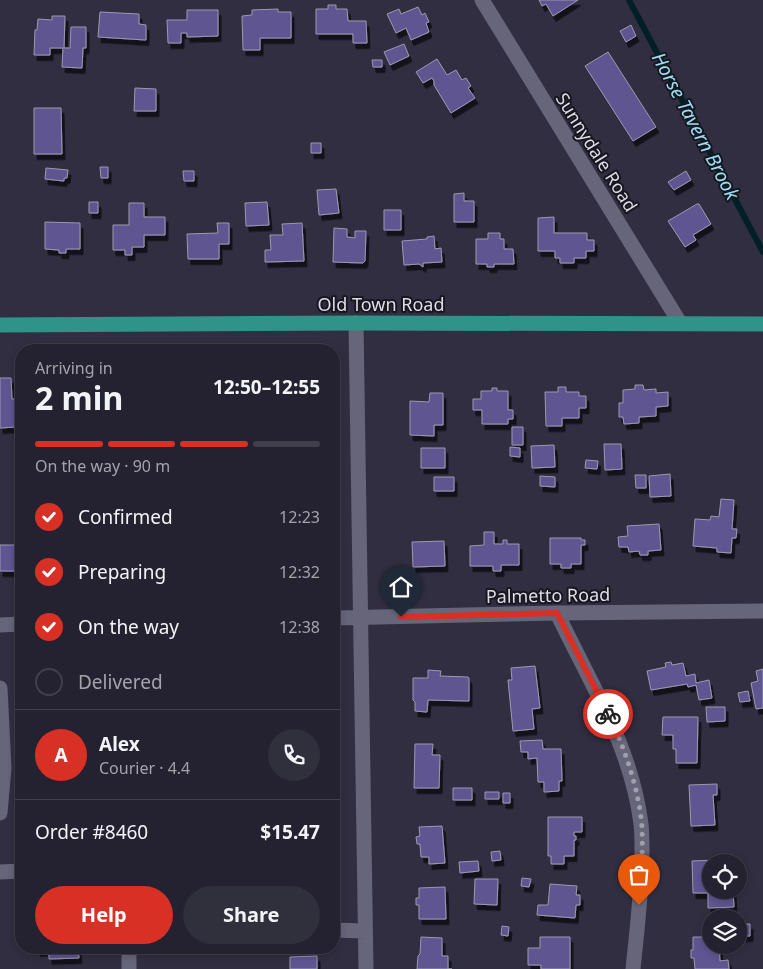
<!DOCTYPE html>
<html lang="en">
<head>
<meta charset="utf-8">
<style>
	:root { --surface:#242230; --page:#302f3c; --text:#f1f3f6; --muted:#a3a4ab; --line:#413f4c; --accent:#d93025 }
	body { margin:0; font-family:"Noto Sans",sans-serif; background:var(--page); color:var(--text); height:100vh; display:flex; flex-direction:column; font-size:19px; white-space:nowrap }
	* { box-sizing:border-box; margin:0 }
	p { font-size:16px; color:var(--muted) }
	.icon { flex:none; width:28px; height:28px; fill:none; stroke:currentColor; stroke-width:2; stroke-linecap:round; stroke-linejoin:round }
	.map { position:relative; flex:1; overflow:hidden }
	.drawer { position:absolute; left:15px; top:344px; width:325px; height:610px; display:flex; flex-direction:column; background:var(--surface); border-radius:20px; box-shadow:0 2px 8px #0003,0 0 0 1px var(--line) }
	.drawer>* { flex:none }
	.controls { position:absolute; left:702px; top:854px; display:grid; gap:10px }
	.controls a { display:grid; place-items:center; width:45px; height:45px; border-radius:50%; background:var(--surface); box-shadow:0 2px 8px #0003,0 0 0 1px var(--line); font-size:25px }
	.pin { position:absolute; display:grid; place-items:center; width:42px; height:42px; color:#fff; margin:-51px -21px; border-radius:50% 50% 50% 0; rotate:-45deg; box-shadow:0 0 5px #0007 }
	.pin .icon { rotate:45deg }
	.courier { position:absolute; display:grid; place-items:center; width:50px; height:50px; margin:-25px; border:4px solid #d93025; border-radius:50%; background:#fff; color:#222; box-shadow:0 1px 6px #0007 }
	.overview em { font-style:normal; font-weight:700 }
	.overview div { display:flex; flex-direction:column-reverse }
	.overview { display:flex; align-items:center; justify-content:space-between; height:85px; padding:0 20px }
	h1 { font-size:32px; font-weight:700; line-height:38px }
	.bar { display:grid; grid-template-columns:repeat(4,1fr); gap:8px 5px; align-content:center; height:60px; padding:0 20px }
	.bar i { height:6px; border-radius:4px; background:var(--line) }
	.bar .current { background:var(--accent) }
	.bar p { grid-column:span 4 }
	.line { display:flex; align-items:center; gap:12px; padding:0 20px; border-top:1px solid var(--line) }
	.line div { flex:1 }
	.round { display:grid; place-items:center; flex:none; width:52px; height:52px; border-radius:26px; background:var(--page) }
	ol { padding:0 20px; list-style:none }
	li { display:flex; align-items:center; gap:15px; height:55px }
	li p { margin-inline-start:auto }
	li .icon { padding:5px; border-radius:50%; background:var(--accent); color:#fff; stroke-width:4 }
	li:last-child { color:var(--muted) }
	li i { width:28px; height:28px; border:2px solid var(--line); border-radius:50% }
	.cta { display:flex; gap:10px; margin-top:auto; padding:10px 20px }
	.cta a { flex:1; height:58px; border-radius:30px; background:var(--accent); color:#fff; font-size:20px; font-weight:700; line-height:58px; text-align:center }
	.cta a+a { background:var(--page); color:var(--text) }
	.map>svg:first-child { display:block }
</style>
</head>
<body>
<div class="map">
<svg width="763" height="969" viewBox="0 0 763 969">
	<defs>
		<filter id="shadow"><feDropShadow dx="3" dy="5.5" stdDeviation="0" flood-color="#0009"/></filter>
	</defs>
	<rect width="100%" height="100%" fill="#302e40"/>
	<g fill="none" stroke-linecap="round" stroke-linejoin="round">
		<!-- stream -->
		<path stroke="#011f26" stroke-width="6" d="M629,0l134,252"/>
	</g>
	<!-- building -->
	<path fill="#5e5491" stroke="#9b9ab0" filter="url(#shadow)" d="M539,0h39l-25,16 -7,-12 -4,2z
		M328,5h8v4h11l1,12h18l1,22h-14v-9h-37v-25h12z
		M418,7l4,8 3,-2 4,9 -3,1 3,9 -18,8 -5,-12 -10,5 -9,-19 12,-5 2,5z
		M278,9v3h13v26h-31v12h-17l-1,-34 10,-1v-5z
		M187,10h31v26l-31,1v-4h-6v10h-13l-1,-23h20z
		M100,12l39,2v10l7,1v15l-48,-3z
		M52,16h13l-1,32h6l1,-21h15v21h-3l-1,20 -20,-1 1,-19h-13v7h-16l1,-25h2l1,-11 14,1z
		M631,25l5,11 -10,6 -6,-11z
		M404,44l5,12 -19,9 -6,-13z
		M608,52l48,75 -23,14 -48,-75z
		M437,59l10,16 9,-5 6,10 4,-2 5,8 -3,2 7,10 -24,15 -17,-28v-4l-2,-3 -9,5 -7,-11z
		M372,60h10v7h-9z
		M135,88l21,1v22h-22z
		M34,108h27l1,46h-28z
		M311,143h10v10h-10z
		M100,167h8v11h-7z
		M46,168l22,2 -1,8h-3v3l-19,-2z
		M183,171h11v10h-10z
		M686,171l5,9 -17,10 -6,-8z
		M336,189l3,24 -20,2 -2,-25z
		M464,193v8h10v21h-20v-28z
		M89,202h9v11h-9z
		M267,202l2,23 -23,1 -1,-23z
		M129,203h15v14h21v18h-21v12h-12v8h-7v-5h-12v-25h16z
		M697,204h2l12,20 -18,11 3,5 -11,7 -17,-26z
		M384,210h17v20h-17z
		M554,217v16h33v7h7v11h-8v7h-12v5h-14v-5h-5v-7h-17v-33z
		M45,222l35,1v26h-14v4h-7v-3l-14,-1z
		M217,223h12v21h-10v15h-31l-1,-25 31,-1z
		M302,223l2,38 -39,1v-12h6l-1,-15h13l-1,-11z
		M334,228l13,1v8l8,1v-7h11l-1,30 -2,2 -30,-1z
		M488,233h12v6h4v10h9l1,15h-20v3h-7v-3h-11v-25h12z
		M434,236l1,13 6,-1 1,14 -19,1v4l-4,-3 -15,1 -2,-24 25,-2v-2z
		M0,378h11l1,21h7l-1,-3h3v45h-4l-1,-14 -16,1z
		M635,385h8l1,5 12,-1v4l12,-1v14l-12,1v9l-17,1v6l-15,1 -1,-7h-4v-14h4v-13l12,-1z
		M558,387h8v5h13v4h7v12h-7v10h-17v8h-16l-1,-34h13z
		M492,388h5v3h11v19h5v9h-5v5h-26v-14h-9v-11h8v-8h11z
		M430,393h13v32h-9v11l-24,-1v-34l19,1z
		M512,427h11v18h-11z
		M604,444h17l1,25 -17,1z
		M554,445l1,22 -23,1 -1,-22z
		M510,447l10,1v9l-10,-1z
		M421,448h24v20h-24z
		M586,460l12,1 -1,8 -12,-1z
		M670,474l1,22 -21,1 -1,-21z
		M635,475h11v13h-10z
		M540,476l15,1v10l-15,-1z
		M434,477h20v14h-20z
		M721,499l13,1 -2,29h5l-1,9h-4l-1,15 -14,-1v-4l-24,-2 2,-27 15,1 1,-4 8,1z
		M659,524l2,26 -13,1v4h-8l-1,-4 -10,1 -1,-5h-9l-1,-10 10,-1 -1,-10z
		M484,532h10v12h9v-4h4v4h12v21h-18v6h-8v-5h-23v-20l14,-1z
		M550,538h31v2h4v5h-4v19h-10v4h-10v-4h-11z
		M444,541l1,25 -32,1 -1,-25z
		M0,545h16v26h-16z
		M671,662l1,3 11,-2 3,13 9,-2 1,9 13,-3 3,18 -13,2 -3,-15 -8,2 -1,-3 -36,6 -4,-19 19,-4 -1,-4z
		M535,666l5,42 -8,1 2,20 -21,2 -5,-51h4l-1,-12z
		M763,669v39l-7,1 -5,-26 7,-2 -2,-10z
		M428,670l13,1 -1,5 28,1 1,1v23l-41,-1 -1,12 -12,-1v-9l-2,-2v-22h15z
		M748,691l2,10 -10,1 -2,-9z
		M706,707h19v14l-18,1z
		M663,717h35l-1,46h-21v-14h-3v-14h-11z
		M542,740l1,9h18l1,32h-3v10l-15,1v-10h-6l-1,-24 -9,1v-7h-7l-1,-11z
		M415,744h18l-1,11h8l-1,33h-25z
		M717,784v11h-4l2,30 -24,1 -2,-41z
		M453,788h19v12h-19z
		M485,792h14v7h-14z
		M503,793h7v10h-7z
		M548,817h34v15h-8v4h2v4h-2v16h-10v8h-13v-8h-3z
		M442,826l3,37 -16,1v-7h-8l-1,-13h-3l-1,-7 4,-1 -1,-9z
		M500,851l1,9 -9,1 -1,-9z
		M717,860v2h-6v28l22,1 1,16 -26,1v-15h-15l-1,-32z
		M478,861l1,10 -19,2 -1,-11z
		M522,878l9,1 -2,8 -8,-1z
		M475,879h23l-1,26 -23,-1z
		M550,884l27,2 -1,9h4v10h-4l-1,13 -38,-3 1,-10h10z
		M445,887l1,32h-27v-14h-3v-7h3v-10z
		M739,924h11v12h-11z
		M502,926l7,1 -1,9 -7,-1z
		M421,937l21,1v18h6v13h4h-35l1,-13 2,-2z
		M540,937h30v32h-29v-4h-13v-17h12z
		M693,937h18v8h8l1,16 8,-1 1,9h-34l-1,-11h-3v-8h2z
		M35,948h43l1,10 -30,1v-9l-11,1z
		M317,956v13h-27v-12z"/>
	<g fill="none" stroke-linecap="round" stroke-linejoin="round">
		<!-- minor -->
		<path stroke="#676579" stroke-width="15" d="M482,0l198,323
			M356,323l10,646
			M557,613c33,70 74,132 84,211 1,9 1,18 1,27 0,39 -5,79 -9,118
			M334,618l223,-5 206,-2
			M0,625l21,-1
			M0,688l4,80 -4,45
			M0,872l21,-1
			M334,930l31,1
			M129,948v21"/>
		<!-- major -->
		<path stroke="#309388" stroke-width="15" d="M0,325l356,-2 407,1"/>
	</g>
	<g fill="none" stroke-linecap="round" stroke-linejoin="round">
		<!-- done -->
		<path stroke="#a09fad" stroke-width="5" stroke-dasharray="0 9" d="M608,714c16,31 32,79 34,114 1,25 -1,51 -3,77"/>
		<!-- route -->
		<path stroke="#d93025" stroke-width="6" d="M401,617l156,-4 51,101"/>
	</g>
	<g text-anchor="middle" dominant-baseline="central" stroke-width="4" stroke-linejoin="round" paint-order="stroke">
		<!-- street labels -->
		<g font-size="18" fill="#dddce8" stroke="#181720">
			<text transform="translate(597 152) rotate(58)">Sunnydale Road</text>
			<text x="381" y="304">Old Town Road</text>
			<text transform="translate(548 595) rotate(-1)">Palmetto Road</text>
		</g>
		<!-- water labels -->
		<g font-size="19" font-style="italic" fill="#99e0f4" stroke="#181720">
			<text transform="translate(696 126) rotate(62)">Horse Tavern Brook</text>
		</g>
	</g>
</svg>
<div class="controls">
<a><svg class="icon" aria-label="locate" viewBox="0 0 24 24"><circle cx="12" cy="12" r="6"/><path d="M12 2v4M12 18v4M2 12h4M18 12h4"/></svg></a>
<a><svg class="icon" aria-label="layers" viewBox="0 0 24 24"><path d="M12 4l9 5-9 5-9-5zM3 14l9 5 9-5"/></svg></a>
</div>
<div class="pin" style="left:639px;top:905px;background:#ea580c"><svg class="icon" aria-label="bag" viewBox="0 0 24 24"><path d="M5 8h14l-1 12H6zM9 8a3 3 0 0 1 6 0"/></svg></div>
<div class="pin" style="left:401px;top:617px;background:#1f2937"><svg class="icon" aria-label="home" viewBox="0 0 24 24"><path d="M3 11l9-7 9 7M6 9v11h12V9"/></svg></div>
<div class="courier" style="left:608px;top:714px"><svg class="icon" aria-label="bike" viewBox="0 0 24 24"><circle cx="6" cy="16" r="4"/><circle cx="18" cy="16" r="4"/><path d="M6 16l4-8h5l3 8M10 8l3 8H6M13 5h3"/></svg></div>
<section class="drawer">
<div class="overview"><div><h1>2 min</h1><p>Arriving in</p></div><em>12:50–12:55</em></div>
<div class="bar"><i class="current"></i><i class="current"></i><i class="current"></i><i></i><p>On the way · 90 m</p></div>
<ol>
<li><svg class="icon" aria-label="check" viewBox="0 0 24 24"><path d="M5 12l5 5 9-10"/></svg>Confirmed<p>12:23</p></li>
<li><svg class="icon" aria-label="check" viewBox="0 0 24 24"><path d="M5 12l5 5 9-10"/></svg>Preparing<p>12:32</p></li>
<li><svg class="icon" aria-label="check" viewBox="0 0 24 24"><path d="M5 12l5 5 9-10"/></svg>On the way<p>12:38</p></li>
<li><i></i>Delivered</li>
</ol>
<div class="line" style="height:90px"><b class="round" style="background:var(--accent);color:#fff">A</b><div><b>Alex</b><p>Courier · 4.4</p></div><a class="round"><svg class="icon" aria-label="phone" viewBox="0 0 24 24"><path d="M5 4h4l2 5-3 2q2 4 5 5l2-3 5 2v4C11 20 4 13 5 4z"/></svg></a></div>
<div class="line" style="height:65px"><div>Order #8460</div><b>$15.47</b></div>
<div class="cta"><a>Help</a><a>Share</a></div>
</section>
</div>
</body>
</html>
